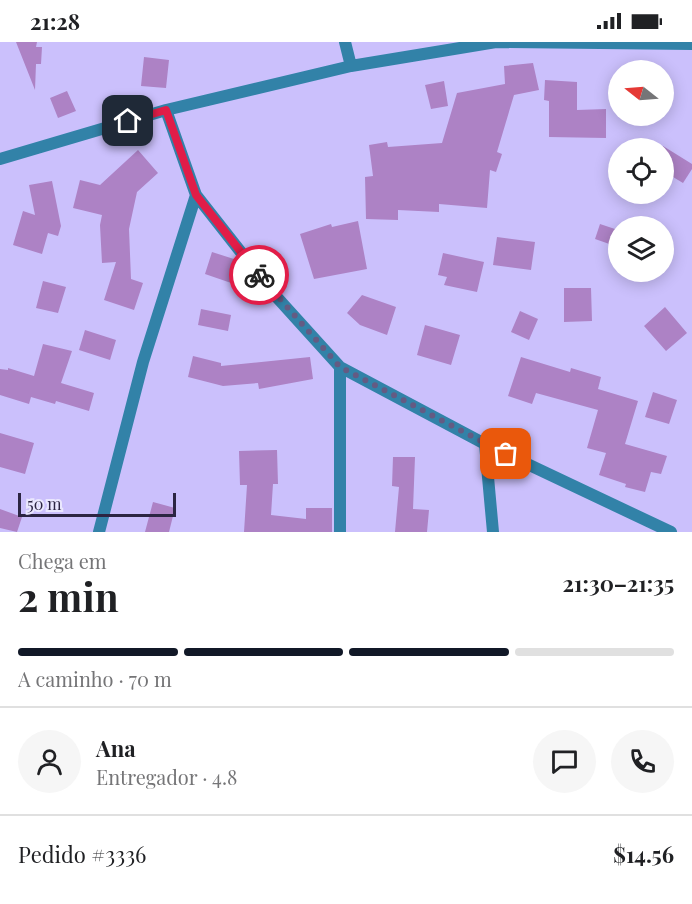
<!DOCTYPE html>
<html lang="pt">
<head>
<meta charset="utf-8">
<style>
	:root { --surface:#fff; --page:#f6f6f6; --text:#202124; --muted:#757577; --line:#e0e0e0; --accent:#111827 }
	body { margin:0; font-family:"Playfair Display",serif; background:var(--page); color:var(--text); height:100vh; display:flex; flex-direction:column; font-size:22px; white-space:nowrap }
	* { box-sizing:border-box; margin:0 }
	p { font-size:20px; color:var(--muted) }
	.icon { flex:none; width:33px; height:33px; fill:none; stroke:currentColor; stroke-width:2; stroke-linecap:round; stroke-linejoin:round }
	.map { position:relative; height:490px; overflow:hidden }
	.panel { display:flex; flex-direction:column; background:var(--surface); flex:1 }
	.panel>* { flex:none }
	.needle { width:39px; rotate:287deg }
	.buttons { position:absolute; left:608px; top:18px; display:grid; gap:12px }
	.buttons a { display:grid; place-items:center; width:66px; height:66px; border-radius:50%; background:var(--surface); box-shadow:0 3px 15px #0003; font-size:30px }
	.scale { position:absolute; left:18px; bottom:15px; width:158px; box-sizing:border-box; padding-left:6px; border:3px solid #2c2542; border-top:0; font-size:16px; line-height:21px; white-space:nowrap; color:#2c2542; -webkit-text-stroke:4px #eae7fe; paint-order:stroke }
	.pin { position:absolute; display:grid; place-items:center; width:51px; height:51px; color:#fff; margin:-26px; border-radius:12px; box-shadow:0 3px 9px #0006 }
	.courier { position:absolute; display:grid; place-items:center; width:60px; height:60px; margin:-30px; border:4px solid #e11d48; border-radius:50%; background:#fff; color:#222; box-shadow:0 2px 8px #0007 }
	.overview em { font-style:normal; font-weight:700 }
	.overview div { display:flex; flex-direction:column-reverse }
	.overview { display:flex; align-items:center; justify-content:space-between; height:102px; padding:0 18px }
	h1 { font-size:39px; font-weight:700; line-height:45px }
	.bar { display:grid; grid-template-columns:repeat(4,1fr); gap:9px 6px; align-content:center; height:72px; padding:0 18px }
	.bar i { height:8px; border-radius:4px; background:var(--line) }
	.bar .current { background:var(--accent) }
	.bar p { grid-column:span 4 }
	.line { display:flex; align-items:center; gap:15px; padding:0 18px; border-top:2px solid var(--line) }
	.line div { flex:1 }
	.round { display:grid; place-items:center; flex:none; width:63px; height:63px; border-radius:32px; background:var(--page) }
	.status { display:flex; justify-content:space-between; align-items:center; height:42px; padding:0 30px; background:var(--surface); direction:ltr }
	.status svg { height:16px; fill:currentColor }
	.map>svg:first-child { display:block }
</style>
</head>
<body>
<div class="status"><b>21:28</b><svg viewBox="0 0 49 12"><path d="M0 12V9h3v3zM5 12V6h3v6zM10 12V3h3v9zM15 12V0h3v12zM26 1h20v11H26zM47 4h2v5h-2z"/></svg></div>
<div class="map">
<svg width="692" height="490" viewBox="0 0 692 490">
	<rect width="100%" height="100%" fill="#cbc0fc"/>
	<!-- building -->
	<path fill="#ad82c5" d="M16,0h21l-1,5h6l-1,17h-5l-1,26z
		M144,15l25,3 -3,28 -25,-2z
		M533,21l6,27 -25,5 -17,57 5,2 -6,18 -6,-2 -3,38 -48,-4v8l-41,-2v10l-32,-1 -1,-42 8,-1 -4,-31 18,-3 1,5 54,-4 15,-50 48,-9 -1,-18z
		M545,38l32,2v28l29,-1v29l-57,-1v-36l-5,-1z
		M444,39l4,25 -17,3 -6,-24z
		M67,49l9,20 -18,7 -8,-20z
		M663,104l29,18v5l-9,14 -20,-12z
		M138,108l20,23 -21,19 -8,37 2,50 12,4 -9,27 -30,-10 12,-38 -14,1 -2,-38 2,-10 -29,-7 7,-28 20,5z
		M52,139l9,45 -3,10 -10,-3 -6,21 -29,-9 10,-34 12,4 -6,-30z
		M358,179l9,48 -53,10 -14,-45 31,-10 1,3z
		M600,182l18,6v17l-23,-8z
		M497,195l38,5 -4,28 -38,-5z
		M212,210l25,8 4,5 -7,19 -29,-10z
		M443,211l41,9 -7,30 -33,-7 3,-8 -9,-2z
		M43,239l23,6 -8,26 -22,-5z
		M564,246h27l1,33 -28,1z
		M362,253l34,12 -9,28 -27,-10 -13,-12z
		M665,265l22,26 -21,18 -22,-25z
		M201,267l30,6 -3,16 -30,-6z
		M520,269l18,8 -9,21 -18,-8z
		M425,283l35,10 -9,30 -34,-10z
		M85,288l31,10 -6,20 -31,-10z
		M43,302l29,7 -11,32 33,10 -5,18 -33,-10 -1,3 -24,-7 -2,7 -29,-9v-26l8,1v-2l26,8z
		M193,314l28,7v3l89,-9 3,22 -54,10 -1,-6 -35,3 -35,-9z
		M521,315l49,15 1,-4 30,9 -3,12 40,12 -13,43 42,12 -6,18 -10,-2 -6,20 -20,-5 1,-3 -27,-9 7,-22 -19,-5 11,-38 -62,-17 -4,11 -24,-8z
		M653,350l24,8 -8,24 -24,-7z
		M0,391l34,10 -9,31 -25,-7z
		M277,408l1,34h-5l-2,31 35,4v-11h26v24h-88l3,-47h-7l-1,-34z
		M393,415h22l-2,52 16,1 -2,22h-32l4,-45 -7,-1z
		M153,460l22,6 -6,24h-24z
		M0,467l22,8 -5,15 -17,-4z"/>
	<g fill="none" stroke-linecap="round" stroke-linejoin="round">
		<!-- street -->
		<path stroke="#3282a8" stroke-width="12" d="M345,0l6,24
			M496,0l196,2
			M166,68l30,85 77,98 67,74 145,77 186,88
			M0,117l166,-49 185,-44 145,-24
			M485,402l8,88
			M99,490l44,-170 53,-167
			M340,490v-165"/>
	</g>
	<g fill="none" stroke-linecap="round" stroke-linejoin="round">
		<!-- done -->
		<path stroke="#645b83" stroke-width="6" stroke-dasharray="0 10.8" d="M259,233l81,92 166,87"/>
		<!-- route -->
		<path stroke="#e11d48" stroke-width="8" d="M128,79l38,-11 30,85 63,80"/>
	</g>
</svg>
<div class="buttons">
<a><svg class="needle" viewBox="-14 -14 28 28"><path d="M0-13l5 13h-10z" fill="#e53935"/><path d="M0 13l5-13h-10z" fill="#757577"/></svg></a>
<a><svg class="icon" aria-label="locate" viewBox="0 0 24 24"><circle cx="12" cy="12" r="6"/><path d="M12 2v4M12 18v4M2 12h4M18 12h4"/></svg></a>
<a><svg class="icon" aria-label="layers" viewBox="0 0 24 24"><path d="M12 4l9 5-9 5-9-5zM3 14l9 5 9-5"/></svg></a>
</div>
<div class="scale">50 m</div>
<div class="pin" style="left:506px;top:412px;background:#ea580c"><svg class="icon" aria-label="bag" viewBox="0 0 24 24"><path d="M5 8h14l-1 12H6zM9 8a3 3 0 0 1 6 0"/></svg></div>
<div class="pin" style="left:128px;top:79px;background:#1f2937"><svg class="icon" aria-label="home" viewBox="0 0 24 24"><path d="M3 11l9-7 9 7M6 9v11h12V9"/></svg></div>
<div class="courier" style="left:259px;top:233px"><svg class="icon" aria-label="bike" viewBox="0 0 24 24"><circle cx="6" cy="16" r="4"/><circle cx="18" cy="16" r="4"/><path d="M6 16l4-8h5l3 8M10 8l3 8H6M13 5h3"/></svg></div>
</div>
<section class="panel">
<div class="overview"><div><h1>2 min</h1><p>Chega em</p></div><em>21:30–21:35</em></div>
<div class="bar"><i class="current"></i><i class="current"></i><i class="current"></i><i></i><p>A caminho · 70 m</p></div>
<div class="line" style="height:108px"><a class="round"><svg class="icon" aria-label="person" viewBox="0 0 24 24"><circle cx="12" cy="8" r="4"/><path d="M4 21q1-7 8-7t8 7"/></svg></a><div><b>Ana</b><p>Entregador · 4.8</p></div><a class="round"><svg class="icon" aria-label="chat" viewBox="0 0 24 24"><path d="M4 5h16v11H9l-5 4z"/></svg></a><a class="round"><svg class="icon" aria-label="phone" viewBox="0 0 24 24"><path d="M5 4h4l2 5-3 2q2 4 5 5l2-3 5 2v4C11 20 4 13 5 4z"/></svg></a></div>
<div class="line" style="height:78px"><div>Pedido #3336</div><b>$14.56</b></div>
</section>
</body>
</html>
